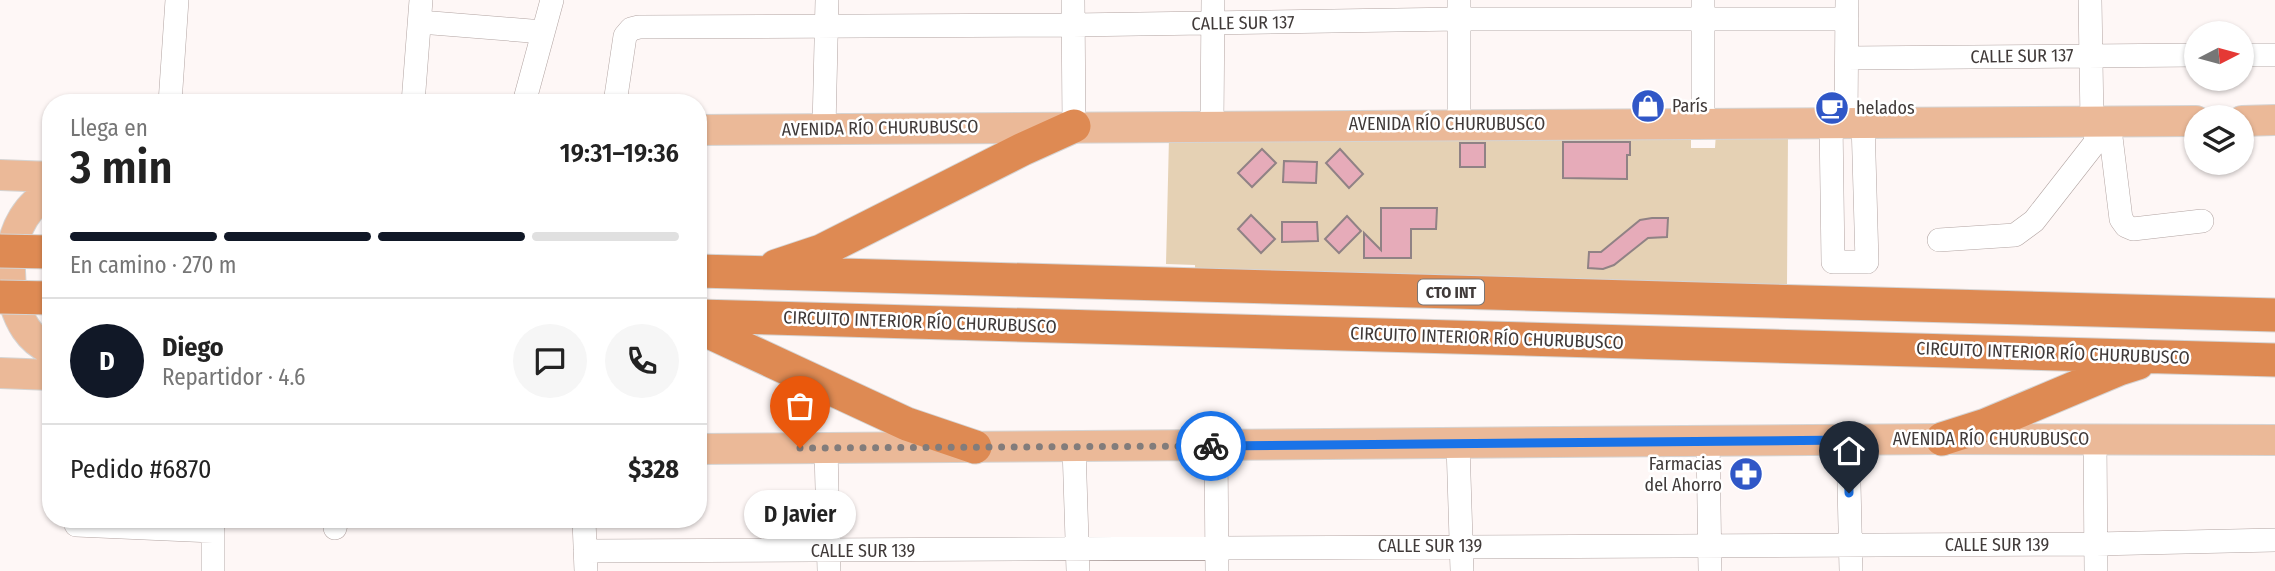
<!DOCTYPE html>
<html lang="es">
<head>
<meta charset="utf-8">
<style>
	:root { --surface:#fff; --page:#f6f6f6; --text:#222; --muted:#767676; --line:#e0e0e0; --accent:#111827 }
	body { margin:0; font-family:"Fira Sans Condensed",sans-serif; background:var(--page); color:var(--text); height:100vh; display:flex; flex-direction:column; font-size:26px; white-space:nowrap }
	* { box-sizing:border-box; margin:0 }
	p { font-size:23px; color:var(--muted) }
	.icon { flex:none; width:38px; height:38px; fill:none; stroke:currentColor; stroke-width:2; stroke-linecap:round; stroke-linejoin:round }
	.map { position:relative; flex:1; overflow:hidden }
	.panel { position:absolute; left:42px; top:94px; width:665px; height:434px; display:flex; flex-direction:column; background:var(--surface); border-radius:28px; box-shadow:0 2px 5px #0004 }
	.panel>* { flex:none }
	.needle { width:46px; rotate:84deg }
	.controls { position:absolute; left:2184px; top:21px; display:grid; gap:14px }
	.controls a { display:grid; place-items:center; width:70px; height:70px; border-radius:50%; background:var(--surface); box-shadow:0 2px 5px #0004; font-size:35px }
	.pin { position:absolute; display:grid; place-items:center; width:60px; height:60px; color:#fff; margin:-72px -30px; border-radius:50% 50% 50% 0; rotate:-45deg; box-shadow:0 0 7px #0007 }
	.pin .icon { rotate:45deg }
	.courier { position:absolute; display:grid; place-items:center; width:70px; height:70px; margin:-35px; border:5px solid #1a73e8; border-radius:50%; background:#fff; color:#222; box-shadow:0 2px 9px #0007 }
	.bubble { position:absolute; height:49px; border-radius:24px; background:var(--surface); box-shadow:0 2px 5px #0004; font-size:23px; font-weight:600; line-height:49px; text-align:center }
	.summary em { font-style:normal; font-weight:600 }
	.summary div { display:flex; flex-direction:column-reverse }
	.summary { display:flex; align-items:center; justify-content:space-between; height:119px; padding:0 28px }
	h1 { font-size:46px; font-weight:600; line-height:52px }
	.bar { display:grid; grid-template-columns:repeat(4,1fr); gap:10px 7px; align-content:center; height:84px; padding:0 28px }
	.bar i { height:9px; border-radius:5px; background:var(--line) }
	.bar .selected { background:var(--accent) }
	.bar p { grid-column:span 4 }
	.line { display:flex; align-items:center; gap:18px; padding:0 28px; border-top:2px solid var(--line) }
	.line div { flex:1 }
	.round { display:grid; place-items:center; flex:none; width:74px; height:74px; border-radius:37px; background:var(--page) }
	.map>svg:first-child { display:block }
</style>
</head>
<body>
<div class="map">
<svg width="2275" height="571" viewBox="0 0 2275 571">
	<rect width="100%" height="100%" fill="#fef7f6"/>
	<!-- green -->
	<path fill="#e5d1b4" d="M1691,133v15h24l1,-15h72l-1,153 -592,-16v-5l-29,-1 3,-127z"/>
	<!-- building -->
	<path fill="#e6abb9" stroke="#908285" stroke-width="2" d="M1563,142h67v13h-3v24l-64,-1z
		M1460,143h25v24h-25z
		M1262,149l14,14 -24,24 -14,-14z
		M1340,149l23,25 -14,14 -23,-25z
		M1284,161l33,1 -1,21 -33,-1z
		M1381,208h56l-1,21h-25v29h-47v-25l17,17z
		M1251,215l24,24 -14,14 -23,-24z
		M1347,216l14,15 -22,22 -14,-14z
		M1652,218h16l-1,19 -19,1 -34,27 -11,4 -15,-1 1,-16h12l39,-32z
		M1282,222h35l1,19 -36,1z"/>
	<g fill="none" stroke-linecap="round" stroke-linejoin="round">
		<!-- minor casing -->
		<g stroke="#b2a4a2" stroke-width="24">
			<path id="minor" d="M1073,0l1,126
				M1459,0v124
				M420,22l123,10
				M2242,55h33
				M1847,58l349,-3
				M170,103l7,-103
				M413,103l8,-103
				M524,103l28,-103
				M615,103l10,-67 6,-7 8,-2 434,-2 386,-6h388
				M1831,121l2,141h34l-4,-141
				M1846,121l1,-121
				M2109,121l12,98 5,7 7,3 69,-8
				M1703,122v-122
				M1212,125l1,-125
				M824,128l3,-128
				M1939,240l76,-5 19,-14 61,-78 1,-9 -4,-13 -2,-121
				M2095,439l1,132
				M1848,440l3,131
				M1708,441l2,130
				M1458,444l4,127
				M1216,446l1,125
				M1074,447l4,124
				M826,448l3,123
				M584,520l2,51
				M76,525l137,6v40
				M335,528l2,-8
				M585,551l1511,-7 179,-4"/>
		</g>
		<!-- major casing -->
		<g stroke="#d5d4d3" stroke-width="32">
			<path id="major" d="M2242,121l33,-1
				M698,130l1498,-9
				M0,175l51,2
				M51,193c-47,21 -51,97 -25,136 6,9 15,16 25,21
				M0,373l51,2
				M698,449l1244,-10 333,1"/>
		</g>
		<!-- highway casing -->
		<g stroke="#d5d4d3" stroke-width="35">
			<path id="highway" d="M776,266l45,-15 202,-102 51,-23
				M698,271l1577,44
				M698,316l1577,44
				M698,327l209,97 68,23
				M1942,439l44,-14 133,-56 19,-6"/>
		</g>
		<!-- minor -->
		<use href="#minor" stroke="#fff" stroke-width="23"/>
		<!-- major -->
		<use href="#major" stroke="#ebb998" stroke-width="30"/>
		<!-- highway -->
		<use href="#highway" stroke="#de8a53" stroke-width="33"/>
		<!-- highway-bridge casing -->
		<g stroke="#d5d4d3" stroke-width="35" stroke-linecap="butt">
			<path id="highway-bridge" d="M0,251l51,1
				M0,297l51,1"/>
		</g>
		<!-- highway-bridge -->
		<use href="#highway-bridge" stroke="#de8a53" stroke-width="33"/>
	</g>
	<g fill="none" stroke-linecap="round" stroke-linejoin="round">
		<!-- done -->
		<path stroke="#827c7b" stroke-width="7" stroke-dasharray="0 12.6" d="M800,448l411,-2"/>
		<!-- route -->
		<path stroke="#1a73e8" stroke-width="9" d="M1211,446l637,-6 1,53"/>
	</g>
	<!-- icons -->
	<defs>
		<g id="shop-disc" transform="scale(1.75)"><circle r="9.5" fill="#3057c7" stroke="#fff"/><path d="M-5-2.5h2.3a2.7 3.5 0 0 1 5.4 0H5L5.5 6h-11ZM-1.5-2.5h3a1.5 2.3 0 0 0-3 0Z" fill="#fff"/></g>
		<g id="cafe-disc" transform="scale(1.75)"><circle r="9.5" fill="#3057c7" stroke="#fff"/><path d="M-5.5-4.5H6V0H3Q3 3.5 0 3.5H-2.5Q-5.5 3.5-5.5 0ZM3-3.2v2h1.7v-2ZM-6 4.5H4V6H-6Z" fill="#fff"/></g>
		<g id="pharmacy-disc" transform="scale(1.75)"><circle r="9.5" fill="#3057c7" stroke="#fff"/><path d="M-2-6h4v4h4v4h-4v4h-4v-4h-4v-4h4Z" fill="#fff"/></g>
	</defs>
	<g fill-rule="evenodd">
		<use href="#shop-disc" x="1648" y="106"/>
		<use href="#cafe-disc" x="1832" y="108"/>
		<use href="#pharmacy-disc" x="1746" y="474"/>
	</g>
	<g text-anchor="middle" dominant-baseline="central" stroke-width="5" stroke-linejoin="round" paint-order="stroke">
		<!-- shield labels -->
		<rect fill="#fff" stroke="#797574" stroke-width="2" x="1418" y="279.5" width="66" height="25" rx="5"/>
		<g font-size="16" font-weight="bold" fill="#403a39">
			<text x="1451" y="292">CTO INT</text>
		</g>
		<!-- street labels -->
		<g font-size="18" fill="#403a39" stroke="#fff">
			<text transform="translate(1243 23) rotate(-1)">CALLE SUR 137</text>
			<text transform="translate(2022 56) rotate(-1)">CALLE SUR 137</text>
			<text x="1447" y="124">AVENIDA RÍO CHURUBUSCO</text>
			<text transform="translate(880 128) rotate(-1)">AVENIDA RÍO CHURUBUSCO</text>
			<text transform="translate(920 322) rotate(2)">CIRCUITO INTERIOR RÍO CHURUBUSCO</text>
			<text transform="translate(1487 338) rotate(2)">CIRCUITO INTERIOR RÍO CHURUBUSCO</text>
			<text transform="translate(2053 353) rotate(2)">CIRCUITO INTERIOR RÍO CHURUBUSCO</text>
			<text x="1991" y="439">AVENIDA RÍO CHURUBUSCO</text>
			<text x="1997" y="545">CALLE SUR 139</text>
			<text x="1430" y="546">CALLE SUR 139</text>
			<text x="863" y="551">CALLE SUR 139</text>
		</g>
		<!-- poi labels -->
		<g font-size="18" fill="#403a39" stroke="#fff" text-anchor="start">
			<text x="1672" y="106">París</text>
			<text x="1856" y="108">helados</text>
			<text x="1722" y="464" text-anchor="end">Farmacias<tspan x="1722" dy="21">del Ahorro</tspan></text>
		</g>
	</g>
</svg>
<div class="controls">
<a><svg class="needle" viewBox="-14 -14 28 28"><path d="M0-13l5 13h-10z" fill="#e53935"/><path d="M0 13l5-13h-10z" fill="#767676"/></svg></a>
<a><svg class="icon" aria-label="layers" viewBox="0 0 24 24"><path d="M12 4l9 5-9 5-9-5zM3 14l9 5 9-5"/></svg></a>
</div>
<div class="pin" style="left:800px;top:448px;background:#ea580c"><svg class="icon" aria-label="bag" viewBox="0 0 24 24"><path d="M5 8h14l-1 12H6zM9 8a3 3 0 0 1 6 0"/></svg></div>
<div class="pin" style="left:1849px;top:493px;background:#1f2937"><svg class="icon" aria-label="home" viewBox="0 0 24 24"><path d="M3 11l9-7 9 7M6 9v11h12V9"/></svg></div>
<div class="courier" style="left:1211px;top:446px"><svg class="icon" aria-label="bike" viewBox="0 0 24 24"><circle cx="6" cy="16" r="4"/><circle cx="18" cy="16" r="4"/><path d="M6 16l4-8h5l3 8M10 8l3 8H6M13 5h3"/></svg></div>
<div class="bubble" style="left:744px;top:490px;width:112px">D Javier</div>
<section class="panel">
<div class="summary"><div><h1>3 min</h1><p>Llega en</p></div><em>19:31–19:36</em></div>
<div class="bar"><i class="selected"></i><i class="selected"></i><i class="selected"></i><i></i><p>En camino · 270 m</p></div>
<div class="line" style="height:126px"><b class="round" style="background:var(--accent);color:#fff">D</b><div><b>Diego</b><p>Repartidor · 4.6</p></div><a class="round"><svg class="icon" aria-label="chat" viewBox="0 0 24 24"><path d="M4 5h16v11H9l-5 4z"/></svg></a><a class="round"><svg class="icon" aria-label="phone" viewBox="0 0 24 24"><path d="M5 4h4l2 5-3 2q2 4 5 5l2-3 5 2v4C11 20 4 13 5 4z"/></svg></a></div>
<div class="line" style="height:91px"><div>Pedido #6870</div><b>$328</b></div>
</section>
</div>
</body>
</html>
